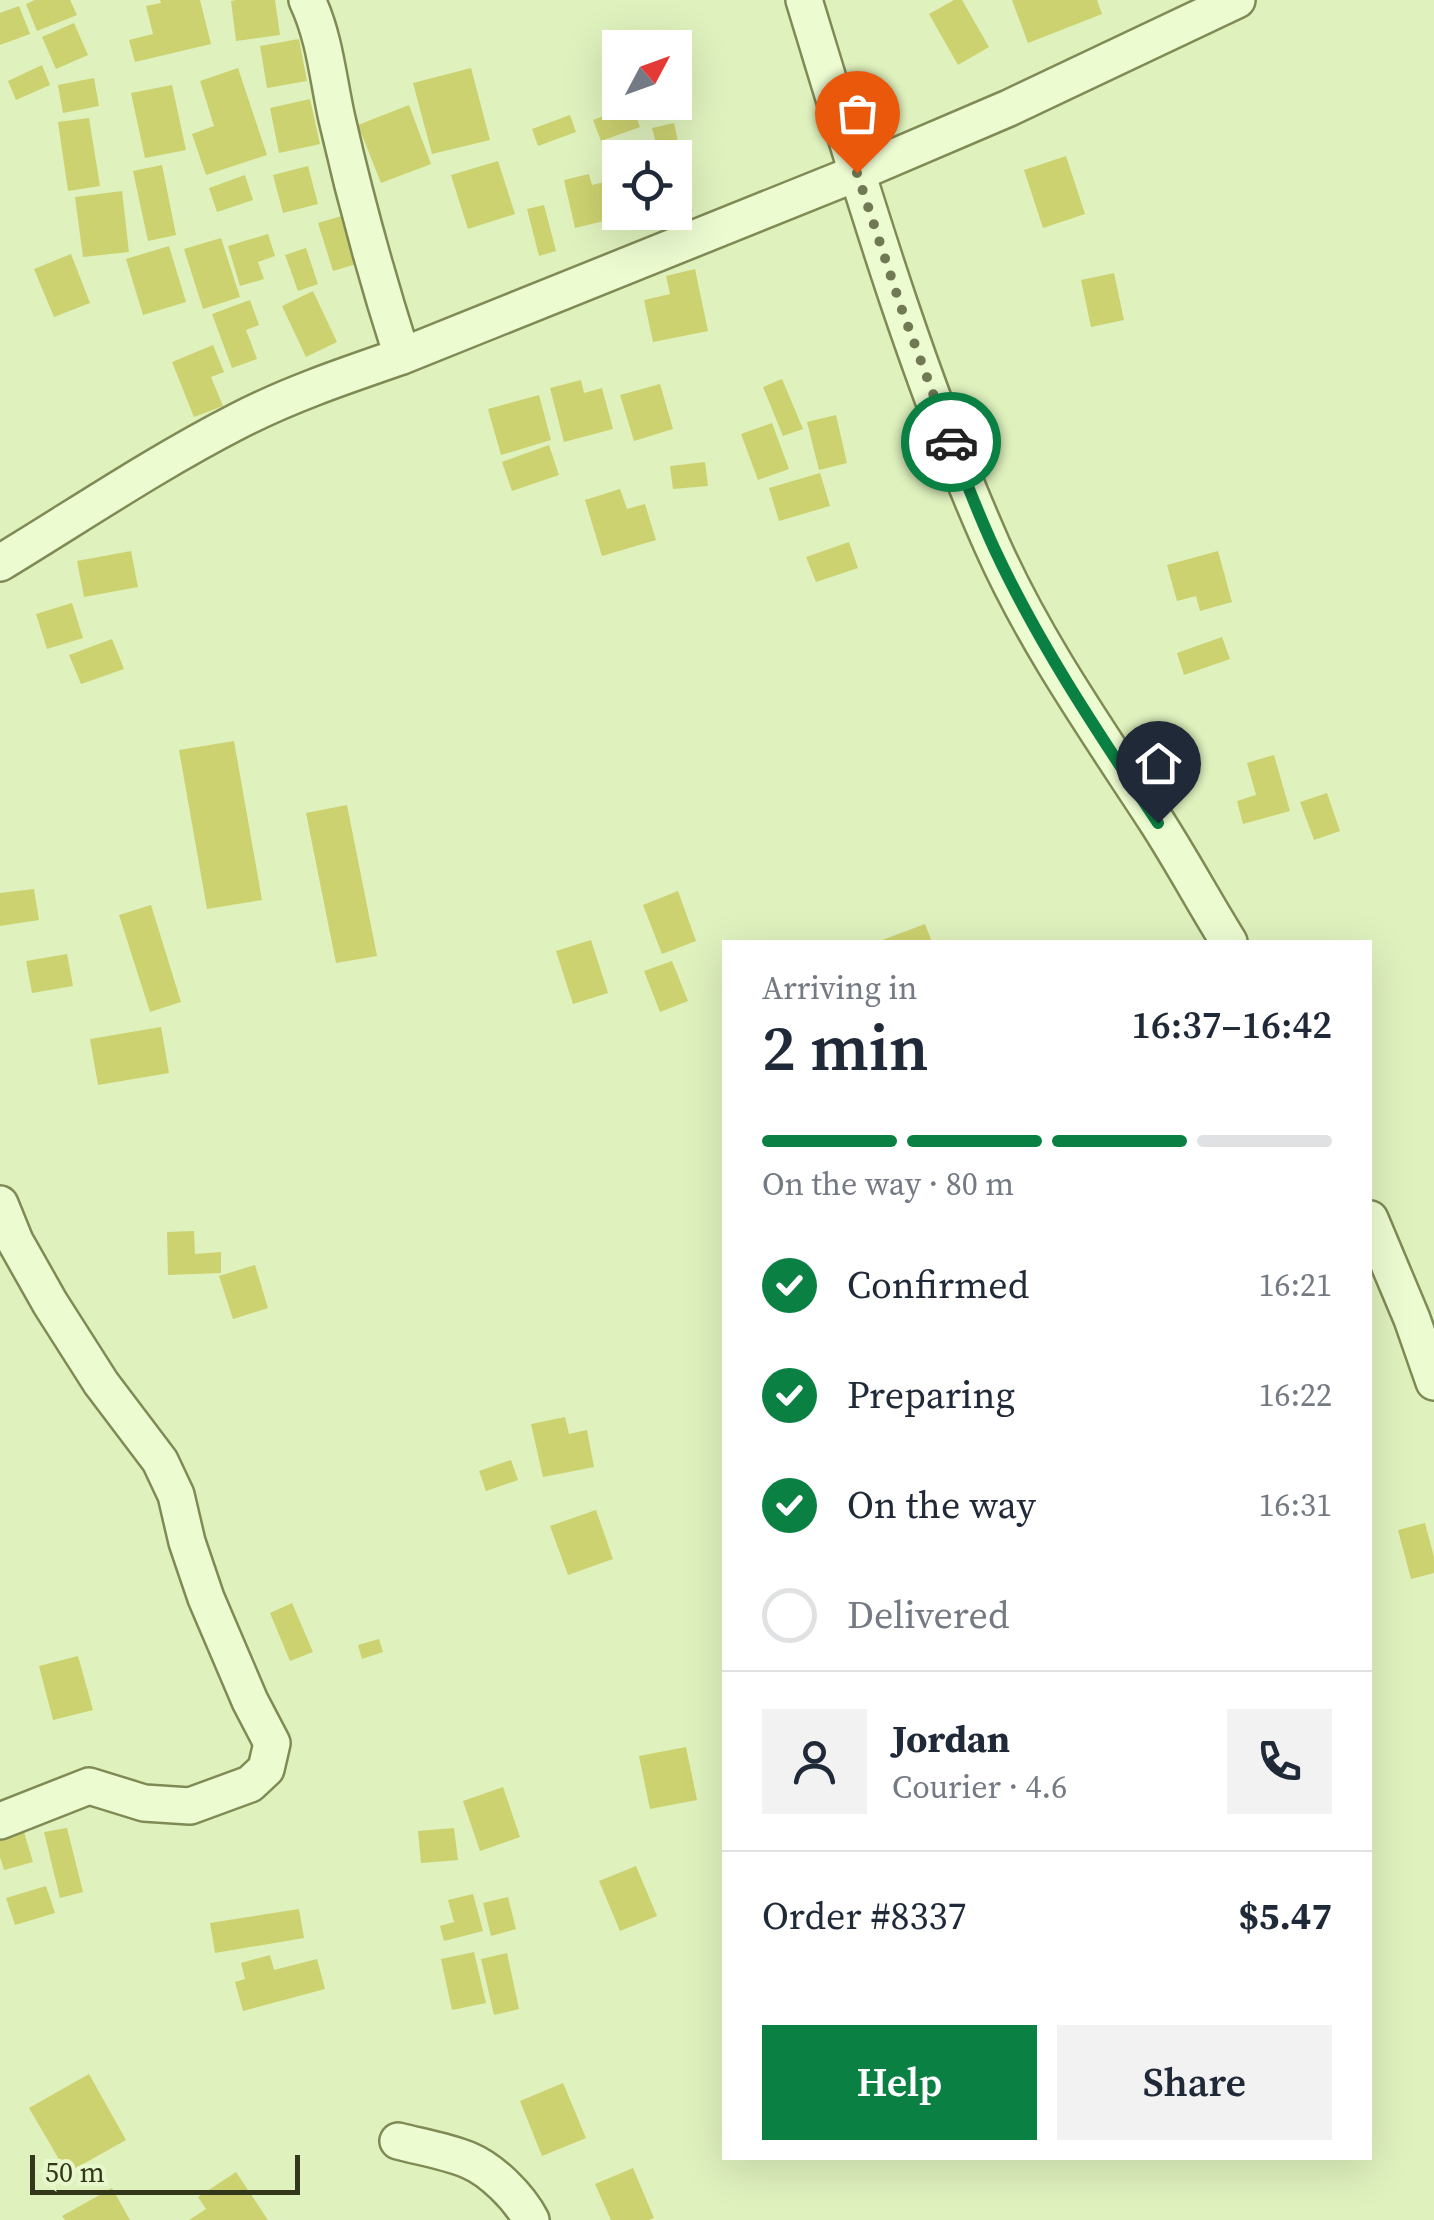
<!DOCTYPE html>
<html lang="en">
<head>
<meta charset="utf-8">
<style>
	:root { --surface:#fff; --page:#f2f2f3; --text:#1f2937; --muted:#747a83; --line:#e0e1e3; --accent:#0b8043 }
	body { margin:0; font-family:"Source Serif 4",serif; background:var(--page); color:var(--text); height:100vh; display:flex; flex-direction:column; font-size:38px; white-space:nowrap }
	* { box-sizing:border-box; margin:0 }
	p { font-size:32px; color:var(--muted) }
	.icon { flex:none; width:55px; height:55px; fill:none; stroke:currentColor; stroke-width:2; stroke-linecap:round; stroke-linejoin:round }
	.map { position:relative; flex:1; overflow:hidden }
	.drawer { position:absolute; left:722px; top:940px; width:650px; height:1220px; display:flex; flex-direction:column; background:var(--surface); border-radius:0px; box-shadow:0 10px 40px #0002 }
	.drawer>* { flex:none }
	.needle { width:65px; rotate:49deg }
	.controls { position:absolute; left:602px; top:30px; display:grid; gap:20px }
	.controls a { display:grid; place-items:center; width:90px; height:90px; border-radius:0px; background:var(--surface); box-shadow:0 10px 40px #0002; font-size:50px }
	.scale { position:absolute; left:30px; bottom:25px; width:270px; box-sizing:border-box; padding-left:10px; border:5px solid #34381b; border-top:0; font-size:28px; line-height:35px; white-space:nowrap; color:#34381b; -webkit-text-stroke:8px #e8f8cd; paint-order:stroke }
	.pin { position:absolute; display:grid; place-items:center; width:85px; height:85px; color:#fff; margin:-102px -42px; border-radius:50% 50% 50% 0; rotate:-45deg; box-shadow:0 0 10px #0007 }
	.pin .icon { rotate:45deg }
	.courier { position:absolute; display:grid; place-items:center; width:100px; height:100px; margin:-50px; border:8px solid #0b8043; border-radius:50%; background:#fff; color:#222; box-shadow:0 2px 12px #0007 }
	.head em { font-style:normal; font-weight:600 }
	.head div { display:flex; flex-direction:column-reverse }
	.head { display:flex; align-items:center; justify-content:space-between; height:170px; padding:0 40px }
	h1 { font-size:65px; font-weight:600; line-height:75px }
	.bar { display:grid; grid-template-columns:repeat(4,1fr); gap:15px 10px; align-content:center; height:120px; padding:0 40px }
	.bar i { height:12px; border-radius:8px; background:var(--line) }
	.bar .on { background:var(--accent) }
	.bar p { grid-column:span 4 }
	.line { display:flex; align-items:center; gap:25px; padding:0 40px; border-top:2px solid var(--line) }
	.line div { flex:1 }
	.round { display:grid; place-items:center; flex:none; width:105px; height:105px; border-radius:0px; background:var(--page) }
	ol { padding:0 40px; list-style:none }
	li { display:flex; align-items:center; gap:30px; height:110px }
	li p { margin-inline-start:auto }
	li .icon { padding:10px; border-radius:50%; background:var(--accent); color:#fff; stroke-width:4 }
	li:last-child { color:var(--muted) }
	li i { width:55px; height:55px; border:5px solid var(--line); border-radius:50% }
	.primary-button { display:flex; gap:20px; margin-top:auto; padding:20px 40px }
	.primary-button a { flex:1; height:115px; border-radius:0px; background:var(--accent); color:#fff; font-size:40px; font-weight:600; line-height:115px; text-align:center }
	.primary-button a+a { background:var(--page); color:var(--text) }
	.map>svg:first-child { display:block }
</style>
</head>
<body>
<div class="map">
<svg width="1434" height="2220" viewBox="0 0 1434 2220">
	<rect width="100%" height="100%" fill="#dff1bd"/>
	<!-- building -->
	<path fill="#ccd270" d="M35,0h35l7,15 -40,16 -11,-27z
		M160,0h40l11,44 -76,18 -6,-22 24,-6 -7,-28 15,-3z
		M236,0h39l5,35 -44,6 -5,-40z
		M954,0h8l27,47 -31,18 -29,-51z
		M1012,0h85l5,14 -74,29z
		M19,6l11,28 -30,11v-32z
		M74,23l14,32 -32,14 -14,-32z
		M299,39l8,42 -40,7 -7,-42z
		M42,65l8,20 -34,15 -8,-19z
		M238,68l29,87 -61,20 -14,-41 22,-8 -14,-45z
		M471,68l19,72 -58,14 -19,-71z
		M94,78l5,28 -36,7 -5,-28z
		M172,85l14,65 -41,8 -14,-65z
		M310,99l10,45 -41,9 -9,-45z
		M409,105l22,59 -50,19 -23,-58z
		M632,105l8,22 -39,14 -8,-21z
		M570,115l6,17 -38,14 -6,-17z
		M89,118l11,68 -32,5 -10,-69z
		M674,123l11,50 -10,2v-17h-32l-2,-8 16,-3 -5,-19z
		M1066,156l19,58 -42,14 -19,-58z
		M498,161l17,53 -47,15 -17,-54z
		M162,165l14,70 -28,6 -15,-70z
		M308,166l10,38 -35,9 -10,-38z
		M589,174l3,11 28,-7v34l13,2 -58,14 -11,-48z
		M245,175l8,25 -36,12 -8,-24z
		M684,180l9,31 -24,7 -2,-6h8v-29z
		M122,191l7,61 -46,5 -8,-60z
		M544,205l12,46 -17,5 -12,-47z
		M355,212l5,51 -27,8 -15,-48z
		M268,234l7,22 -17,6 6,17 -24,7 -12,-40z
		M221,238l19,59 -37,12 -19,-60z
		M169,246l17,56 -43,13 -17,-56z
		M306,248l12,36 -20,7 -13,-36z
		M71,254l19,49 -36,14 -20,-48z
		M695,269l13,62 -55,11 -9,-42 26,-6 -4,-18z
		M1114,273l10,47 -33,7 -10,-47z
		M313,291l24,51 -31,15 -24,-51z
		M250,300l9,25 -13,5 11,29 -25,9 -20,-54z
		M213,345l11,27 -13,5 12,29 -29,11 -22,-55z
		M782,379l21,50 -20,7 -20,-49z
		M581,380l3,13 18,-5 11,41 -49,13 -14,-54z
		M660,384l13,45 -39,12 -14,-46z
		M539,395l12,45 -50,15 -13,-46z
		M836,415l11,48 -28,7 -12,-48z
		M772,423l17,46 -31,11 -17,-46z
		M549,445l10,30 -47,16 -10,-29z
		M705,462l3,24 -35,3 -3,-23z
		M820,473l10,33 -51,15 -10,-33z
		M620,489l7,20 18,-5 11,36 -54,16 -17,-56z
		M849,542l9,26 -42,14 -10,-25z
		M131,551l7,36 -54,10 -7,-36z
		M1218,551l14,51 -32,9 -4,-15 -19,5 -10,-36z
		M72,603l11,35 -36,11 -11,-35z
		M1222,637l8,22 -46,16 -7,-22z
		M112,639l12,30 -43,15 -12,-29z
		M234,741l28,159 -55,9 -28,-159z
		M1274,755l16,56 -47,13 -6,-23 19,-6 -9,-32z
		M1327,793l13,38 -26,9 -14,-38z
		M347,805l30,151 -41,7 -30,-150z
		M34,889l5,31 -39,6v-33z
		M678,891l18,50 -34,13 -19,-49z
		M151,905l30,97 -31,10 -31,-97z
		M925,924l7,18h-55z
		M591,940l17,53 -35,11 -17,-53z
		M67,954l6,32 -41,7 -6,-32z
		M672,961l16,40 -28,11 -16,-41z
		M161,1027l8,46 -71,12 -8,-46z
		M194,1231l1,23 26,-2v21l-53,2 -1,-43z
		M255,1265l13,43 -35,11 -14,-43z
		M565,1417l4,17 18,-4 7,37 -51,10 -12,-53z
		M511,1460l7,20 -32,11 -7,-20z
		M596,1510l17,49 -45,16 -18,-49z
		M1425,1523l9,34v16l-23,6 -13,-49z
		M292,1603l21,49 -23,9 -20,-48z
		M379,1639l4,13 -21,7 -4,-14z
		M78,1656l15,54 -40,10 -14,-54z
		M686,1747l11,53 -47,9 -11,-53z
		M503,1787l17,50 -40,14 -17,-50z
		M67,1828l16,64 -23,6 -16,-66z
		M454,1828l4,32 -37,3 -3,-32z
		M24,1832l9,30 -29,8 -4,-13v-18z
		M636,1866l21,50 -37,15 -21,-50z
		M46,1886l9,27 -40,12 -9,-27z
		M473,1894l10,37 -39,10 -4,-15 14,-4 -6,-22z
		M508,1897l8,32 -25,7 -8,-33z
		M299,1909l5,29 -89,15 -5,-30z
		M474,1952l12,51 -34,7 -11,-51z
		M507,1953l12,56 -25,6 -13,-56z
		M270,1955l4,15 43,-11 8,30 -82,22 -8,-29 10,-3 -4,-16z
		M89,2074l37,66 -59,33 -38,-65z
		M563,2083l23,55 -44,18 -22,-55z
		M633,2168l21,50 -5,2h-38l-16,-36z
		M236,2172l32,48h-79l17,-11 -8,-12z
		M112,2188l18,32h-65l-3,-4z"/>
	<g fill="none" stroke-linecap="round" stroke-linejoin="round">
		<!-- street casing -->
		<g stroke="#808a55" stroke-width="40">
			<path id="street" d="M307,0c18,38 21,79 30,119 18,79 40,159 65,237
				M804,0c56,183 110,369 188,545 43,97 105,185 163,274 26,40 49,83 74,123
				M0,563c79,-48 156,-100 238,-142 52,-27 109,-46 164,-65l455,-183 152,-65 228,-108
				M0,1204l15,37 35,62 51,80 59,78 16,34 11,47 19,56 44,103 22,42 -6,26 -16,15 -60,22 -46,-3 -55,-17 -89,35
				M1370,1219l42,100 22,63
				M398,2141c23,6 48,10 70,19 24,10 51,37 63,60"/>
		</g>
		<!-- street -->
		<use href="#street" stroke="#ecfbd0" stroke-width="35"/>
	</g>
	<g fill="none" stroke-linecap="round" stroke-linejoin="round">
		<!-- done -->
		<path stroke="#707954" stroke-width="10" stroke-dasharray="0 18" d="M857,173l45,137 49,132"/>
		<!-- route -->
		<path stroke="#0b8043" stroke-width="12" d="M951,442c13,35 27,71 43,106 45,97 105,186 164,275"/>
	</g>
</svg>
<div class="controls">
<a><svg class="needle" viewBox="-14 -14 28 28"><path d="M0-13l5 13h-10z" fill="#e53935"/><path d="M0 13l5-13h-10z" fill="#747a83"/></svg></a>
<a><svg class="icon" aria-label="locate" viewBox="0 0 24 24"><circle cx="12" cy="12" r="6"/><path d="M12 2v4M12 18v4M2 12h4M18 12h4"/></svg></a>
</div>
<div class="scale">50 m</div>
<div class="pin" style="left:857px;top:173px;background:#ea580c"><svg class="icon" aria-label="bag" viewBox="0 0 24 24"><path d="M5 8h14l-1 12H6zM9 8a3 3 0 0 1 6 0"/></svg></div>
<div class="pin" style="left:1158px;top:823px;background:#1f2937"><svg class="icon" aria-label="home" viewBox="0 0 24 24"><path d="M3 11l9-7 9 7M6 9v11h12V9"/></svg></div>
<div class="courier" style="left:951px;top:442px"><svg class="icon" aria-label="car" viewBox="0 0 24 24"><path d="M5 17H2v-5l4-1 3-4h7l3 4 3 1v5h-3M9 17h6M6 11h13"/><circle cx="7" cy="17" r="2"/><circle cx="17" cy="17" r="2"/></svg></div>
<section class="drawer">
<div class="head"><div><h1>2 min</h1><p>Arriving in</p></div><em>16:37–16:42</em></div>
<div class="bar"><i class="on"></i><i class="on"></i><i class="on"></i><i></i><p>On the way · 80 m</p></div>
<ol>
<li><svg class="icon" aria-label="check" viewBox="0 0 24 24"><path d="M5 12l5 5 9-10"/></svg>Confirmed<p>16:21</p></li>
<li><svg class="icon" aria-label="check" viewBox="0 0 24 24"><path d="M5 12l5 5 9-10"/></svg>Preparing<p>16:22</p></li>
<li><svg class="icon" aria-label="check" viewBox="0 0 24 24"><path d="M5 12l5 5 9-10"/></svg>On the way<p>16:31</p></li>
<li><i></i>Delivered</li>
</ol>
<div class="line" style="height:180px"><a class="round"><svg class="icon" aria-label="person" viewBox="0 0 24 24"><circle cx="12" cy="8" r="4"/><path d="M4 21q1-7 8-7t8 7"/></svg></a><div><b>Jordan</b><p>Courier · 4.6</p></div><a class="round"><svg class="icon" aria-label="phone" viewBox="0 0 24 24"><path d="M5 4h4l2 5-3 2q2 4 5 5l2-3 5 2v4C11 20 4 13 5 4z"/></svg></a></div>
<div class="line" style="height:130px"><div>Order #8337</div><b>$5.47</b></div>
<div class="primary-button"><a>Help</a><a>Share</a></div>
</section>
</div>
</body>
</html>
